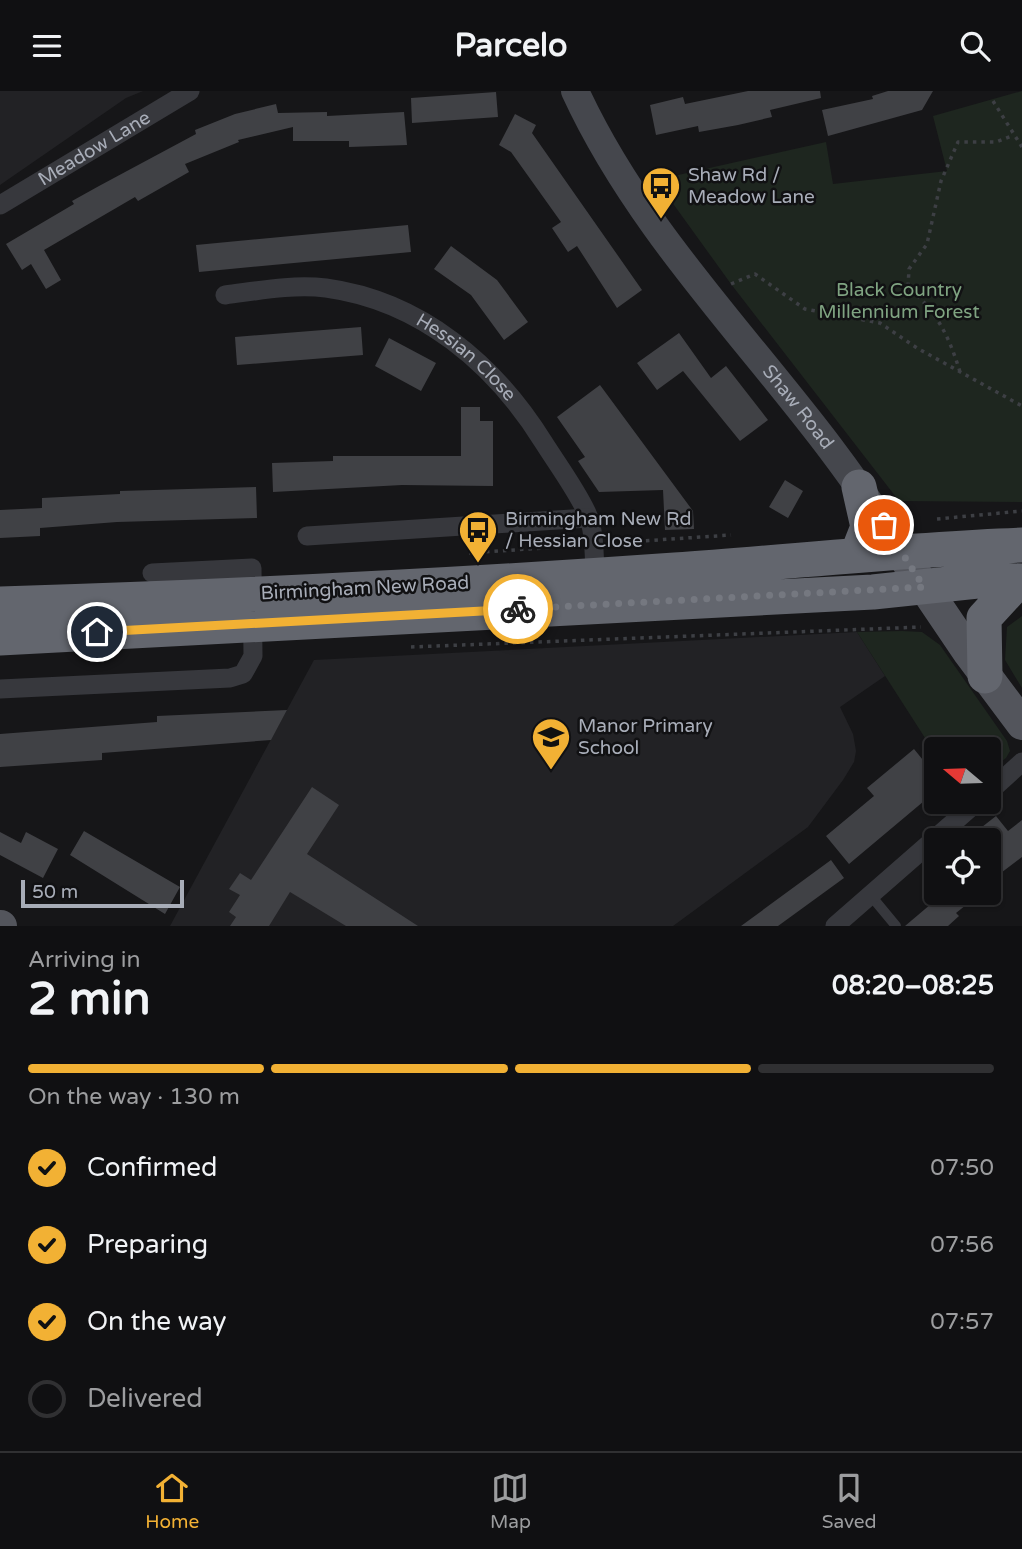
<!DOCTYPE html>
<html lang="en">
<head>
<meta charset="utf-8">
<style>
	:root { --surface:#101012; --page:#1e1e20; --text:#f1f3f6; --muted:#9c9d9f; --line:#303032; --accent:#f2b134 }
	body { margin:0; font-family:"Varela Round",sans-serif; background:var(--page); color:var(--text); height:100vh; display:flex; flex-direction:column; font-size:26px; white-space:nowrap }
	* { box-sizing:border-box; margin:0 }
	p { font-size:23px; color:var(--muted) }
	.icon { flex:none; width:38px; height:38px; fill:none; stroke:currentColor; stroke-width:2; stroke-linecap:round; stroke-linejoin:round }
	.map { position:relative; height:835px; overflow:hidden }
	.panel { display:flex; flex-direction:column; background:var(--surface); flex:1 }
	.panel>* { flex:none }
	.needle { width:46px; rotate:289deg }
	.controls { position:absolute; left:924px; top:646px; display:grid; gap:14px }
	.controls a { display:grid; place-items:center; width:77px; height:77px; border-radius:7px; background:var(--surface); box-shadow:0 2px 5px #0004,0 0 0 2px var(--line); font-size:35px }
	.scale { position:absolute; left:21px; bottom:18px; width:163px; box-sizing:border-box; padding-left:7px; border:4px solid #a8adb8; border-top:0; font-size:19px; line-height:24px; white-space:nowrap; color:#a8adb8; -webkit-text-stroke:5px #111113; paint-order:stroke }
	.pin { position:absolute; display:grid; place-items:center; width:60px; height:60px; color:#fff; margin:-30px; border:4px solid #fff; border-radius:50%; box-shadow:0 2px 7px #0007 }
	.courier { position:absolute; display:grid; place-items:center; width:70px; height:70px; margin:-35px; border:5px solid #f2b134; border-radius:50%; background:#fff; color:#222; box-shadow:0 2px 9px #0007 }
	.summary em { font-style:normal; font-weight:700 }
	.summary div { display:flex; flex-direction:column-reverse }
	.summary { display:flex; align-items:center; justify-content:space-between; height:119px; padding:0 28px }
	h1 { font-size:46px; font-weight:700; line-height:52px }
	.bar { display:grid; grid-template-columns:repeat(4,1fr); gap:10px 7px; align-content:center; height:84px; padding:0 28px }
	.bar i { height:9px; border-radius:5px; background:var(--line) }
	.bar .on { background:var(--accent) }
	.bar p { grid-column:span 4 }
	ol { padding:0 28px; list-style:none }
	li { display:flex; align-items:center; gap:21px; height:77px }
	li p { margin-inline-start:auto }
	li .icon { padding:7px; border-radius:50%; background:var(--accent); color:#111; stroke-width:4 }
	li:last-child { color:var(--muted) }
	li i { width:38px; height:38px; border:4px solid var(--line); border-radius:50% }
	header { display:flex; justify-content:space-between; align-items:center; height:91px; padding:0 28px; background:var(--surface); font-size:32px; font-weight:700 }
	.dock { display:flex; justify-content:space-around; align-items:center; height:98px; border-top:2px solid var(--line); background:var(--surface); font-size:19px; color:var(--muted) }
	.dock a { display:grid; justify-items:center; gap:4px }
	.dock .on { color:var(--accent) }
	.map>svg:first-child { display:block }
</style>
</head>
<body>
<header><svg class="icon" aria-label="menu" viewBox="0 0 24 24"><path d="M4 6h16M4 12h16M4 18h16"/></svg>Parcelo<svg class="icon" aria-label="search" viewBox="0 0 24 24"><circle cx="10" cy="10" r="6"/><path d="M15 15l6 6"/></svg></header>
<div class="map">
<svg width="1022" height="835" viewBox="0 0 1022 835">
	<rect width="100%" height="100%" fill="#161618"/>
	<!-- built -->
	<path fill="#222225" d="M0,0h143l-17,7 -126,87z
		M857,541l28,44 -45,31 13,27 3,17 -2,11 -11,18 -35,47 -135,99h-503l144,-266z"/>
	<!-- green -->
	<path fill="#1e261f" d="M1022,0v411l-123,-1 -168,-217 -75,-104 170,-38 7,42 114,-13 -14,-55z
		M1022,525v72l-17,-28 2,-33z
		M902,540l20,1 18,13 67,96 3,10 -4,7 -17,13v-22h-53v6l-79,-123z"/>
	<!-- building -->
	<path fill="#404145" d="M748,0h72l1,7 -51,12 2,7 -34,8 -39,7 -1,-6 -42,9 -6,-30 33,-8 2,7z
		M888,0h45l-11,19 -94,26 -6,-26 51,-11 -1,-3z
		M496,1l2,25 -86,6 -1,-25z
		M276,13l2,9 49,-1v4l77,-4 3,33 -58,2v-6h-56v-14l-55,13 1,2 -54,22 4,8 -51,29 -3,-4 -91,53 17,30 -15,9 -15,-25 -9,6 -16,-26 68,-40 -2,-3 27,-15 97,-52 -1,-4 40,-16z
		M515,23l21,11 -4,8 110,157 -25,18 -40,-62 -9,6 -16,-24 9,-6 -50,-70 -12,-7z
		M408,134l3,27 -212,20 -3,-27z
		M451,155l46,34 31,42 -24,18 -33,-45 -37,-26z
		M361,236l2,28 -126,10 -2,-28z
		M679,242l32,45 15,-12 42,54 -28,21 -57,-70 -26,19 -20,-27z
		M389,247l47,25 -15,28 -46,-25z
		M600,294l93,126 1,18 -29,1 -2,-40 -64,2 -21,-31 7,-4 -28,-40z
		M461,316h19v14h13v65l-91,-1 -129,7 -1,-29 61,-2v-5h128z
		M785,389l18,11 -15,27 -19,-11z
		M256,396l1,31 -140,4 -77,6v8l-40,2v-28l42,-2v-10l78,-4v-3z
		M287,619l-16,30 -169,13v7l-102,7v-33l157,-12v-6z
		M914,658l22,27v15l-87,73 -23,-28 48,-40 -7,-8z
		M312,696l27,18 -32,49 111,72h-72l-56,-34 -21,34h-39l6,-9 -7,-5 11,-17 -11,-6 11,-16 11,7z
		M996,725l12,15 14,-11v37l-33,25v-46l-7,-9z
		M84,740l96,56 -15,27 -95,-59z
		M0,741l21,11 5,-11 32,17 -15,29 -43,-23z
		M831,769l13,18 -66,48h-37z
		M944,802h37l-25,20 3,3 -11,10h-43z"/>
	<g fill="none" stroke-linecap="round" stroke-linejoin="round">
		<!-- path -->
		<path stroke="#3d3f44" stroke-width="3.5" stroke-dasharray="3.5 5" stroke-linecap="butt" d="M993,10l29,46
			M731,193l24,-10 50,35 75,14 37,25 105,58
			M960,281c-11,-36 -23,-60 -52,-85l1,-18 18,-25 14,-63 17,-39h38l18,-7
			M937,428l85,-8
			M612,452l119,-8
			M469,462l104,-7
			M411,556l510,-20"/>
		<!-- lane -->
		<path stroke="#37383d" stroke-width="10" d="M872,806l24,29"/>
		<!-- street -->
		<g stroke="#37383d" stroke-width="19">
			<path id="s1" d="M0,114l190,-114"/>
			<path id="s2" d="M225,204c32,-4 67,-11 101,-7 95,13 169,76 218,155 14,22 31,45 42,68 9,18 8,44 9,63"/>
			<path d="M307,445l281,-18"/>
			<path d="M0,598l230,-11 13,-4 10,-18 -1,-88 -100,5"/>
			<path d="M989,701l33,-30"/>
			<path d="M835,835l143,-125"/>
		</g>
		<!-- secondary -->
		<path stroke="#45474d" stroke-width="28" id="s3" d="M575,0c79,172 230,298 325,460"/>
		<!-- primary -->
		<path stroke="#53555c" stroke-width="32" d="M900,460l69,102 53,71
			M0,835h1"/>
		<!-- highway -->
		<path stroke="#63666e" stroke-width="35" d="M857,464l11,-28 -9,-40
			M0,513c225,-7 450,-18 675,-34 116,-8 231,-21 347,-25
			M0,547l873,-46 114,-12 35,1
			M985,585l-1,-58 34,-37"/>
	</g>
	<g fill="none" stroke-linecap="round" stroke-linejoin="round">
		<!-- done -->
		<path stroke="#757880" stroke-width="7" stroke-dasharray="0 12.6" d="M518,518l406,-22 -40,-62"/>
		<!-- route -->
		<path stroke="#f2b134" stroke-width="9" d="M97,541l421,-23"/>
	</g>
	<!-- icons -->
	<defs>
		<g id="bus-pin" transform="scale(2.0125)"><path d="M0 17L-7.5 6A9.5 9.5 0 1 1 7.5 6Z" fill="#f2b134" stroke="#111113"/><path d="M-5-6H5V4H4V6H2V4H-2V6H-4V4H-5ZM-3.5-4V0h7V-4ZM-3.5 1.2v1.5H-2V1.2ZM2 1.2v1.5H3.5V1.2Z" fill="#111"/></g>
		<g id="school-pin" transform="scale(2.0125)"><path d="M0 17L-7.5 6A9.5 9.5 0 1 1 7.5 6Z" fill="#f2b134" stroke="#111113"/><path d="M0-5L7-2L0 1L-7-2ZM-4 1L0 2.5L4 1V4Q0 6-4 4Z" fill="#111"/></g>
	</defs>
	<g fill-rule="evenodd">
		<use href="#bus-pin" x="661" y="95"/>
		<use href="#bus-pin" x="478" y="439"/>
		<use href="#school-pin" x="551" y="646"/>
	</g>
	<g text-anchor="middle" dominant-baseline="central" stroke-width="5" stroke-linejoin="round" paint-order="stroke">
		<!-- street labels -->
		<g font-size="19" fill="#a8adb8" stroke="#111113">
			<text stroke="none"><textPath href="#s1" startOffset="110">Meadow Lane</textPath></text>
			<text stroke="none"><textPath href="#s2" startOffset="261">Hessian Close</textPath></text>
			<text stroke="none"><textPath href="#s3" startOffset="388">Shaw Road</textPath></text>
			<text transform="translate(365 497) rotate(-3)">Birmingham New Road</text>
		</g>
		<!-- poi labels -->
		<g font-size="19" fill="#a8adb8" stroke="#111113" text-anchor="start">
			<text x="688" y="84">Shaw Rd /<tspan x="688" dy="22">Meadow Lane</tspan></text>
			<text x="505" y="428">Birmingham New Rd<tspan x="505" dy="22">/ Hessian Close</tspan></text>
			<text x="578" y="635">Manor Primary<tspan x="578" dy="22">School</tspan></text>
		</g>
		<!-- park labels -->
		<g font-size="19" fill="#7fa381" stroke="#111113">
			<text x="899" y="199">Black Country<tspan x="899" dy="22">Millennium Forest</tspan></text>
		</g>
	</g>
</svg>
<div class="controls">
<a><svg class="needle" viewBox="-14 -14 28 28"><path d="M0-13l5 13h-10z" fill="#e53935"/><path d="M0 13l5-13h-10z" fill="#9c9d9f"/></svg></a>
<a><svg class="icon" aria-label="locate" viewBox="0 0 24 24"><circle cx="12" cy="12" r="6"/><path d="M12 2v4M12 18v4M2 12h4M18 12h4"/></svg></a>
</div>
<div class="scale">50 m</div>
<div class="pin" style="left:884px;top:434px;background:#ea580c"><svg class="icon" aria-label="bag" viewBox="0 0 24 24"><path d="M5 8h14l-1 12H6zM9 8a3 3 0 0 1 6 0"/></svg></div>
<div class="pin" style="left:97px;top:541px;background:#1f2937"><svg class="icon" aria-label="home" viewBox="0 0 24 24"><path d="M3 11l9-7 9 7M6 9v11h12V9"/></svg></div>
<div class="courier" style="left:518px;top:518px"><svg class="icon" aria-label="bike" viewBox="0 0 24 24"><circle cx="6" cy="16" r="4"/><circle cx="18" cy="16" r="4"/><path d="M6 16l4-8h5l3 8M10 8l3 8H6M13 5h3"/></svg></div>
</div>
<section class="panel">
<div class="summary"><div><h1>2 min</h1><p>Arriving in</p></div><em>08:20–08:25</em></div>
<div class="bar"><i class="on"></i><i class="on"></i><i class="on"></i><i></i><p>On the way · 130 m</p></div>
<ol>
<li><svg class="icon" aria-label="check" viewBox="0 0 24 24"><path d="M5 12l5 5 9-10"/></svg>Confirmed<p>07:50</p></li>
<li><svg class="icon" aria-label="check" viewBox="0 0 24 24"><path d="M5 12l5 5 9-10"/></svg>Preparing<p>07:56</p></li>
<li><svg class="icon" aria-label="check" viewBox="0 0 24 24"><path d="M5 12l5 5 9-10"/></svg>On the way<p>07:57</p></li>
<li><i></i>Delivered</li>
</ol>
</section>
<nav class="dock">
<a class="on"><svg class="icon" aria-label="home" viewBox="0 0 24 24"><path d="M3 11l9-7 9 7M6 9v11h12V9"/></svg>Home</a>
<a><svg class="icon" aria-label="map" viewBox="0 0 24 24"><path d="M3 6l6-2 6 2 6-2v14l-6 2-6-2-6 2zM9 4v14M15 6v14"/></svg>Map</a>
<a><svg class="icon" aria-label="saved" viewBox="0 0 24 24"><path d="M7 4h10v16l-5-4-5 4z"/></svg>Saved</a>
</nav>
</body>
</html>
